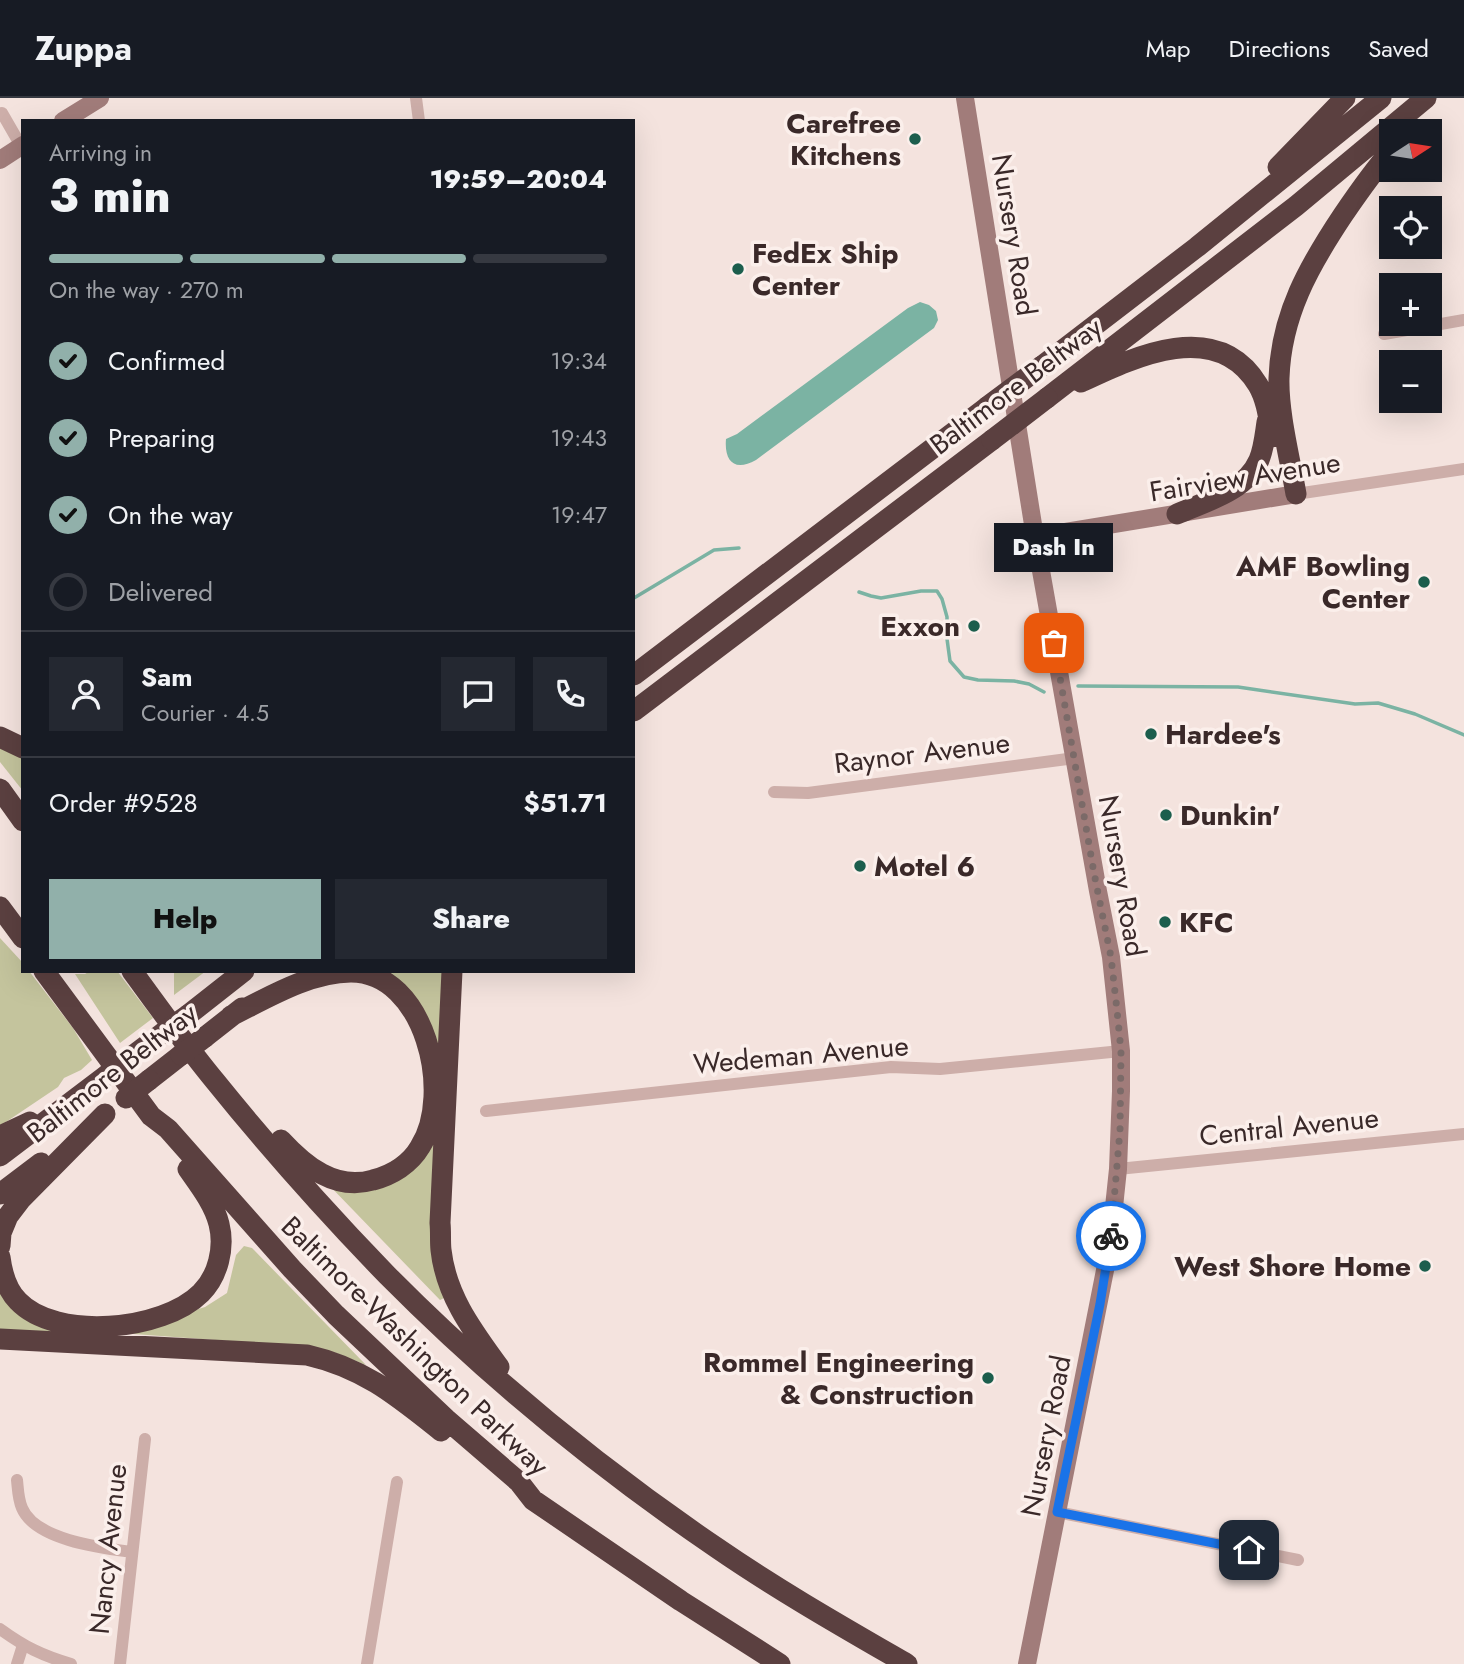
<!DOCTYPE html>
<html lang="en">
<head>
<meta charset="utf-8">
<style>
	:root { --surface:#171b24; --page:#242831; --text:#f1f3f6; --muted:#9ea1a6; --line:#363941; --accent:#91b0aa }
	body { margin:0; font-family:Jost,sans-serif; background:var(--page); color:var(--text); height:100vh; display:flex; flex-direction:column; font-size:26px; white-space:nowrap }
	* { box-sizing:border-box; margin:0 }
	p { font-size:23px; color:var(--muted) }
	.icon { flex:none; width:38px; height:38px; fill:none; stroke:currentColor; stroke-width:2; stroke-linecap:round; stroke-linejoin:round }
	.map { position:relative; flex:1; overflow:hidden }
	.drawer { position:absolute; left:21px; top:21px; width:614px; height:854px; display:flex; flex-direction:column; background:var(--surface); border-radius:0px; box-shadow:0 7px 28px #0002 }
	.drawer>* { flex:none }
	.needle { width:46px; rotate:78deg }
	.controls { position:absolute; left:1379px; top:21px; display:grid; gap:14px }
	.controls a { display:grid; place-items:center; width:63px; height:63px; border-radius:0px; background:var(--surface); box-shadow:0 7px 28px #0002; font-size:35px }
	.pin { position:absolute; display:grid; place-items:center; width:60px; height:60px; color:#fff; margin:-30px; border-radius:14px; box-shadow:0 4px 10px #0006 }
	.courier { position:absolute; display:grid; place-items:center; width:70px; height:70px; margin:-35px; border:5px solid #1a73e8; border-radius:50%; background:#fff; color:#222; box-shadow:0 2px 9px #0007 }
	.bubble { position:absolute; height:49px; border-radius:0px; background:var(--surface); box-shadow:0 7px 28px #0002; font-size:23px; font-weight:800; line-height:49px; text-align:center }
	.head em { font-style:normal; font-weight:800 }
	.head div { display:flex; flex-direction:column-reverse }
	.head { display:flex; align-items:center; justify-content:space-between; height:119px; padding:0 28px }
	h1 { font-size:46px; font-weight:800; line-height:52px }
	.bar { display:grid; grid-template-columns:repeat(4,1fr); gap:10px 7px; align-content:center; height:84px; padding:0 28px }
	.bar i { height:9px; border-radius:5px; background:var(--line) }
	.bar .current { background:var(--accent) }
	.bar p { grid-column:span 4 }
	.line { display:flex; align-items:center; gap:18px; padding:0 28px; border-top:2px solid var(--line) }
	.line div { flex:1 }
	.round { display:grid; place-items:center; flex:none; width:74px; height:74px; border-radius:0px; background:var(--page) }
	ol { padding:0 28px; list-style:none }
	li { display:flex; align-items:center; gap:21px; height:77px }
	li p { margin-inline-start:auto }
	li .icon { padding:7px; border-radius:50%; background:var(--accent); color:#111; stroke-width:4 }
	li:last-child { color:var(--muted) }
	li i { width:38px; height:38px; border:4px solid var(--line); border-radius:50% }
	.primary-button { display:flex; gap:14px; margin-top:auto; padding:14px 28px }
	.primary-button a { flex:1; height:80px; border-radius:0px; background:var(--accent); color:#111; font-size:28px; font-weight:800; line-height:80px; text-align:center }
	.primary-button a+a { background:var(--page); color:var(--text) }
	header { display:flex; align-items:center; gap:42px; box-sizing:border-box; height:98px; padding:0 35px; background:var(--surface); border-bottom:2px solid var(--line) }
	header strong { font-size:33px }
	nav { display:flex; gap:38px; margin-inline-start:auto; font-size:24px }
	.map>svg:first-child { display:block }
</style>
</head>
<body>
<header>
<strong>Zuppa</strong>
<nav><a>Map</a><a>Directions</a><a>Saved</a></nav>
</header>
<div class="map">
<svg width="1464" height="1566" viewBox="0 0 1464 1566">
	<rect width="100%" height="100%" fill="#f4e3de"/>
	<!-- green -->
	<path fill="#c4c49d" d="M0,642l23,12v39l-23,-29z
		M0,840l23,25v8h6l44,57 19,32 -11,10 -17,8 -6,9 -58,39z
		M90,873h27l36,47 -33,25 -45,-69h10z
		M174,873h32l-32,24z
		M380,873h68l-5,99z
		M436,1032l10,167 -6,3 -114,-118 27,7z
		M244,1148l8,2 114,117 -30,-12 -27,-6 -189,-14 85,-26 22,-14 9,-38z
		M0,1185l56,49 -56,-2z"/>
	<!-- water -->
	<path fill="#7bb3a3" d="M920,204l9,3 7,6 2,9 -4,8 -178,132c-21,12 -32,2 -30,-21l11,-5 171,-126z"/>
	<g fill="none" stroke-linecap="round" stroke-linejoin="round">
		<!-- stream -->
		<path stroke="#7bb3a3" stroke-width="3.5" d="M859,494l12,4 10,2 40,-7h16l5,8 5,18v22l3,22 14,16 14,3 36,1 15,3 15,8
			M634,500l80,-48 25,-2
			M1078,588l160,1 117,17 23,-1 37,11 49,21"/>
		<!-- street -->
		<path stroke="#cdaea9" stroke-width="12" d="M416,0l3,23
			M0,17l2,-2 19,33
			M1384,236l80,-14
			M1296,396l168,-25
			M774,694l34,1 267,-35
			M486,1013l405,-44 49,2 181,-18
			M1118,1071l346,-35
			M17,1382c1,9 1,19 5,28 13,32 80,40 110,44
			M1057,1414l241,48
			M0,1531c25,18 41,26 71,35
			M17,1566l6,-19
			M120,1566l25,-225
			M367,1566l30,-182"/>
		<!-- secondary -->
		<path stroke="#a17c7a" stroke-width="18" d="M965,0l70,439 63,354 13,66 10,94v40l-3,78 -8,76 -83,419
			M63,23l37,-23
			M0,62l23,-15
			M1035,439l261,-43"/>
		<!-- highway -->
		<path stroke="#5b4040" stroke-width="21" d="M1278,69l67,-69
			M1042,268l155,-119 184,-149
			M1081,284c53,-25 136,-65 177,3 9,15 11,35 14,52
			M1047,300l249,-192 130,-108
			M1296,396c-6,-35 -18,-81 -17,-116 2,-63 30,-112 64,-163 15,-22 30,-44 48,-64
			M1177,416c29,-13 68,-22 82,-54 5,-12 6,-25 8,-38
			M634,577l353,-268
			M634,613l358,-271
			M0,639l23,11
			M0,691l23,32
			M0,809l23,31
			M44,873l107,145 17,13 124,140 44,46 110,104 73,63 14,18 148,101 99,63
			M132,873c27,37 54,75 83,110 54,67 112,132 172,194 100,101 212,193 330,273 61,42 126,79 190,116
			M452,873l-12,252c1,9 0,18 1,27 5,46 32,81 58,117
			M188,917l56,-44
			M231,918c36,-18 79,-44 120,-44 74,0 103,122 69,175 -10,17 -28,28 -47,33 -38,11 -68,-14 -92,-40
			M205,939l37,-29
			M131,959l33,-25
			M149,982l32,-25
			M0,1038l30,-14
			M0,1058l108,-82
			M0,1096l41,-31
			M0,1148l1,-13 7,-17 13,-17 84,-85
			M0,1159c2,16 6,32 18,44 38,40 145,30 183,-8 17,-17 24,-45 18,-69 -5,-20 -19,-38 -31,-55
			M0,1241l307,16c57,13 90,41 134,76"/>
		<!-- highway-bridge -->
		<path stroke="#5b4040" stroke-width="21" d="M987,309l55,-41
			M992,342l55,-42
			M164,934l24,-17
			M181,957l24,-18
			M108,976l23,-17
			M126,1000l23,-18"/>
	</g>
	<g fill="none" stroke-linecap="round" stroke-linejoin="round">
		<!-- done -->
		<path stroke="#7b6a68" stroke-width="7" stroke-dasharray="0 12.6" d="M1054,545l40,230 17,84 6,53 4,41 -1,79 -9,106"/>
		<!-- route -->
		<path stroke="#1a73e8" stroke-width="9" d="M1111,1138l-11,68 -43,208 192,38"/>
	</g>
	<!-- markers -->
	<g fill="#1c5e4d" stroke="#fbefeb" stroke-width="2.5">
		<circle cx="915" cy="41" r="7"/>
		<circle cx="738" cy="171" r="7"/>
		<circle cx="1424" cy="484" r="7"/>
		<circle cx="974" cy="528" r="7"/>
		<circle cx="1151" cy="636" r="7"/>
		<circle cx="1166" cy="717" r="7"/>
		<circle cx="860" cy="768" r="7"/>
		<circle cx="1165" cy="824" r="7"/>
		<circle cx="1425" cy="1168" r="7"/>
		<circle cx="988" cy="1280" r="7"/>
	</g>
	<g text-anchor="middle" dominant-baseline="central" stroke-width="7" stroke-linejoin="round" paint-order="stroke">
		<!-- poi labels -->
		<g font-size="28" font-weight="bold" fill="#3a2929" stroke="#fbefeb" text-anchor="end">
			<text x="901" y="25">Carefree<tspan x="901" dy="32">Kitchens</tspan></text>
			<text x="752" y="155" text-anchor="start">FedEx Ship<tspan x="752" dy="32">Center</tspan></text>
			<text x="1410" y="468">AMF Bowling<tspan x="1410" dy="32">Center</tspan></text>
			<text x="960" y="528">Exxon</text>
			<text x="1165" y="636" text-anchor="start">Hardee's</text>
			<text x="1180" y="717" text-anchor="start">Dunkin'</text>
			<text x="874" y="768" text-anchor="start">Motel 6</text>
			<text x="1179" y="824" text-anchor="start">KFC</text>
			<text x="1411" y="1168">West Shore Home</text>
			<text x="974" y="1264">Rommel Engineering<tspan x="974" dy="32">&amp; Construction</tspan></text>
		</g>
		<!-- street labels -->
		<g font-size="28" fill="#3a2929" stroke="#fbefeb">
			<text transform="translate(1014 137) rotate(81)">Nursery Road</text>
			<text transform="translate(1016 288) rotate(-37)">Baltimore Beltway</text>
			<text transform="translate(1245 379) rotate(-9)">Fairview Avenue</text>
			<text transform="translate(922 655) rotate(-7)">Raynor Avenue</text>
			<text transform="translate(1122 778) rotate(80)">Nursery Road</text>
			<text transform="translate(801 957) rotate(-5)">Wedeman Avenue</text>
			<text transform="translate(112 975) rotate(-38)">Baltimore Beltway</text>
			<text transform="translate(1289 1029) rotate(-6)">Central Avenue</text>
			<text transform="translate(415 1248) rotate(44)">Baltimore-Washington Parkway</text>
			<text transform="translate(1046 1338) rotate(-79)">Nursery Road</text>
			<text transform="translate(108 1451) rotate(-84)">Nancy Avenue</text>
		</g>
	</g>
</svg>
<div class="controls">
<a><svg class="needle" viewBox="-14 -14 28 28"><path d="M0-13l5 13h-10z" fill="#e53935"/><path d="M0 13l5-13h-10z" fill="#9ea1a6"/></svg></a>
<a><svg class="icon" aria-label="locate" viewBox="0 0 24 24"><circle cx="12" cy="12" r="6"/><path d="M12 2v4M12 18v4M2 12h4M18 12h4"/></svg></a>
<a>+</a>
<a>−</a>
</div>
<div class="pin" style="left:1054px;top:545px;background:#ea580c"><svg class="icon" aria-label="bag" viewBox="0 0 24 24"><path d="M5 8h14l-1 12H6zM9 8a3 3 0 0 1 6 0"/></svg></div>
<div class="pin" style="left:1249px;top:1452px;background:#1f2937"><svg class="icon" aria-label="home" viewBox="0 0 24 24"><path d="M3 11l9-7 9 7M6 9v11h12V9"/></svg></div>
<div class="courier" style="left:1111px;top:1138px"><svg class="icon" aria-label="bike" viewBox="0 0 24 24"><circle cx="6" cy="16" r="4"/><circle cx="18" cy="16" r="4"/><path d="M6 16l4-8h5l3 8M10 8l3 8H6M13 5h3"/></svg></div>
<div class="bubble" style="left:994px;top:425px;width:119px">Dash In</div>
<section class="drawer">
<div class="head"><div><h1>3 min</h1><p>Arriving in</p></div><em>19:59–20:04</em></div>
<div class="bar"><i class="current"></i><i class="current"></i><i class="current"></i><i></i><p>On the way · 270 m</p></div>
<ol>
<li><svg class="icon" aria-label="check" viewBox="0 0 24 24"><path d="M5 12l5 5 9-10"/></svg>Confirmed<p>19:34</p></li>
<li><svg class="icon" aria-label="check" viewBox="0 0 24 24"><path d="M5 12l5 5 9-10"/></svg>Preparing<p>19:43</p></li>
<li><svg class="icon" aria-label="check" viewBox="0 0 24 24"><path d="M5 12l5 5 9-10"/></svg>On the way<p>19:47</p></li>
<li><i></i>Delivered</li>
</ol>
<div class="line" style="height:126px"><a class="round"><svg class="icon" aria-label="person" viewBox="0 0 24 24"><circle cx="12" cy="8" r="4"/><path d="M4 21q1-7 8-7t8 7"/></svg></a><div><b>Sam</b><p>Courier · 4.5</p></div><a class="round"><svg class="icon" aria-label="chat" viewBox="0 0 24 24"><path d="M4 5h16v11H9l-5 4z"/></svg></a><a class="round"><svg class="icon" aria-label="phone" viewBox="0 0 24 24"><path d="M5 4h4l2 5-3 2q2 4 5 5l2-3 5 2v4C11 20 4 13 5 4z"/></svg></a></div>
<div class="line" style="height:91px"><div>Order #9528</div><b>$51.71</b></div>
<div class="primary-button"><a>Help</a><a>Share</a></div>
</section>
</div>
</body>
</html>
